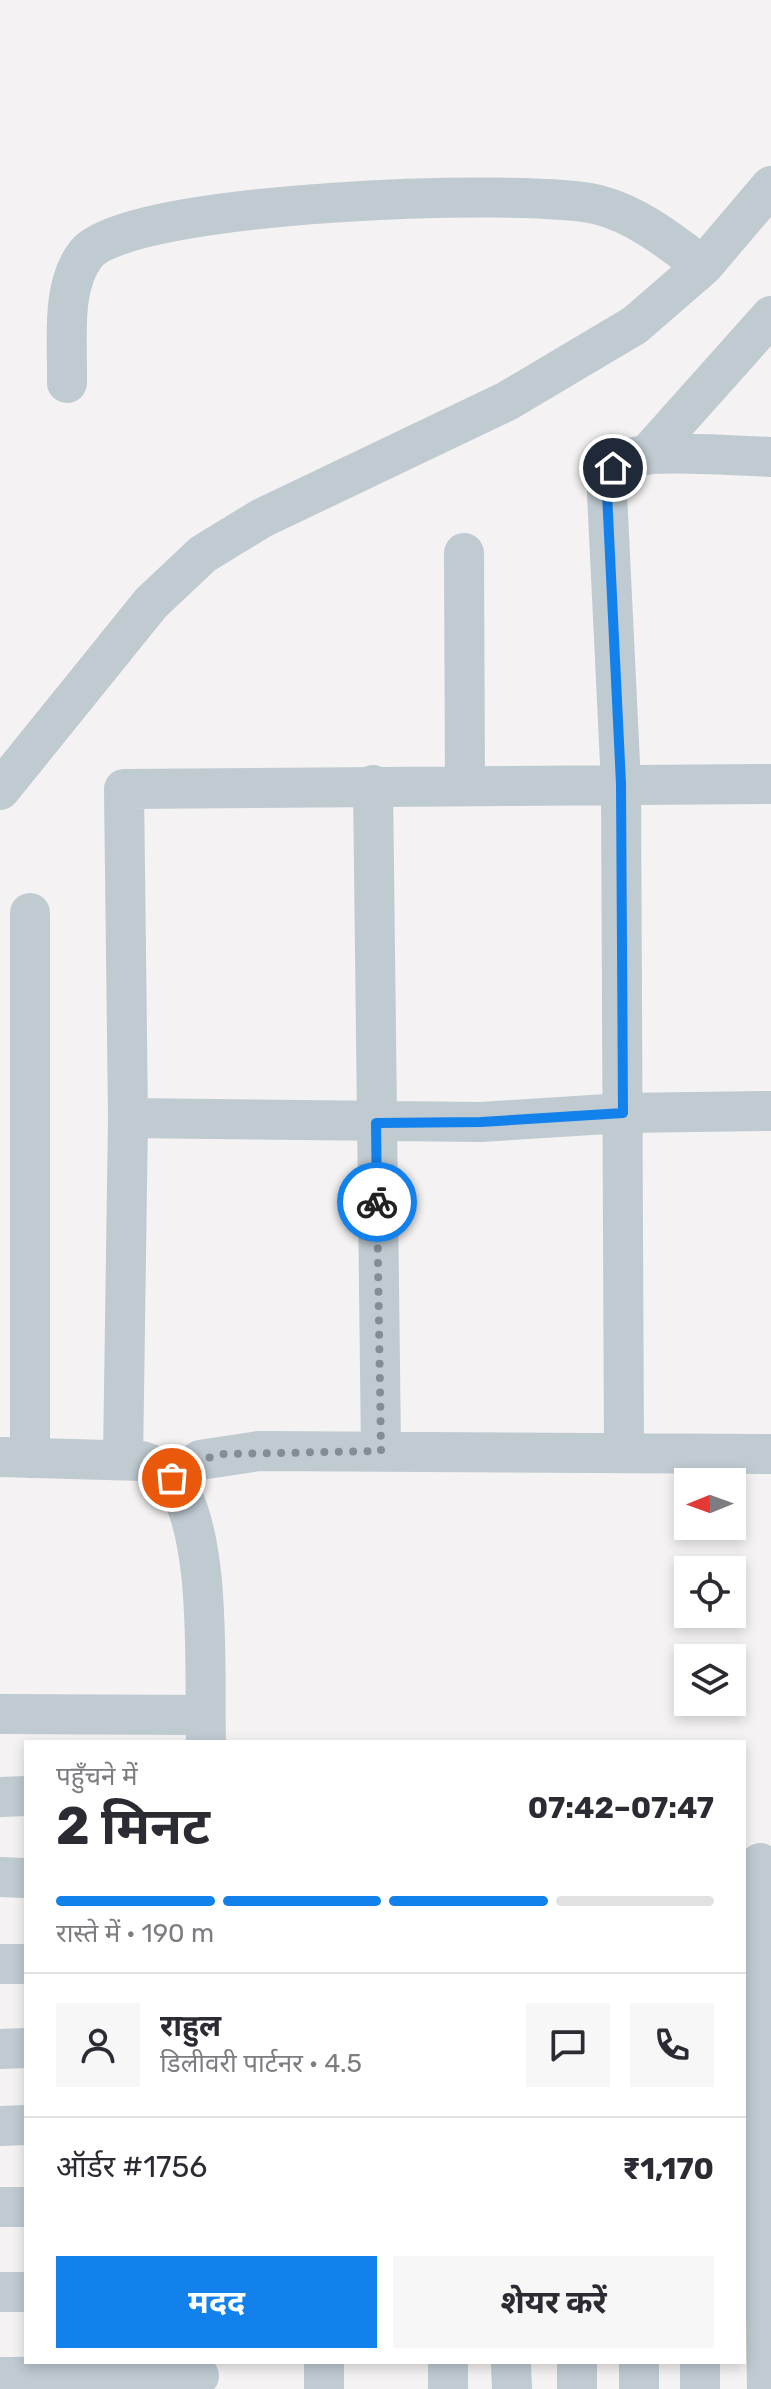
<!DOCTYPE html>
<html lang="hi">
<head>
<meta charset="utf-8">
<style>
	:root { --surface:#fff; --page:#f7f7f7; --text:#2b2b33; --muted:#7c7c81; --line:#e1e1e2; --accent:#1381ec }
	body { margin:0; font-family:Rubik,"Noto Sans Devanagari",sans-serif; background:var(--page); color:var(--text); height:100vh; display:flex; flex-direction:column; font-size:30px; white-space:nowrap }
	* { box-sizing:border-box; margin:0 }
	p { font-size:26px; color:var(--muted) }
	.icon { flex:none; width:44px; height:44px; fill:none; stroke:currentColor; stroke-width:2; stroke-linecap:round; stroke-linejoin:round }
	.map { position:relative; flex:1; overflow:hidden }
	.sheet { position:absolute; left:24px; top:1740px; width:722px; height:624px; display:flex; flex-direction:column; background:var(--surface); border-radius:0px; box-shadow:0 4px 12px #0003 }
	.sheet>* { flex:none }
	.needle { width:52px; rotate:269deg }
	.buttons { position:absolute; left:674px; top:1468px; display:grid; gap:16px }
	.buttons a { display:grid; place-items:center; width:72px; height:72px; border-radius:0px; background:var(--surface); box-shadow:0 4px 12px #0003; font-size:40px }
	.pin { position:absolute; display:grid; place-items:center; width:68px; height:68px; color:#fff; margin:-34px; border:4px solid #fff; border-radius:50%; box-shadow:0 2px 8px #0007 }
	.courier { position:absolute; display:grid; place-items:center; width:80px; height:80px; margin:-40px; border:6px solid #1381ec; border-radius:50%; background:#fff; color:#222; box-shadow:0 2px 10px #0007 }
	.summary em { font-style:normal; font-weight:700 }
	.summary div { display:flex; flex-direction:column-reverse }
	.summary { display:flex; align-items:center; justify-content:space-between; height:136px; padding:0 32px }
	h1 { font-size:52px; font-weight:700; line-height:60px }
	.bar { display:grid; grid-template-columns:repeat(4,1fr); gap:12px 8px; align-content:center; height:96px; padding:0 32px }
	.bar i { height:10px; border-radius:6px; background:var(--line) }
	.bar .current { background:var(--accent) }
	.bar p { grid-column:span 4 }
	.line { display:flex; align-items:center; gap:20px; padding:0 32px; border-top:2px solid var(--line) }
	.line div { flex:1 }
	.round { display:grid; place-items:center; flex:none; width:84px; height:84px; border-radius:0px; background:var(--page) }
	.action { display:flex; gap:16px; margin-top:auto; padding:16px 32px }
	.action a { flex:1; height:92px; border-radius:0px; background:var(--accent); color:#fff; font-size:32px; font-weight:700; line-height:92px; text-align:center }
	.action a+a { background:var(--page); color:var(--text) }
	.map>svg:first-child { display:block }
</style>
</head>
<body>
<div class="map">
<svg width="771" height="2389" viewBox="0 0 771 2389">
	<rect width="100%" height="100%" fill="#f4f2f2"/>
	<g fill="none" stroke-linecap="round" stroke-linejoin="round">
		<!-- minor -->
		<path stroke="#bfcad1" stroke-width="40" d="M67,383c1,-40 -7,-96 19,-129 40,-53 443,-67 513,-49 39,10 72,37 104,61
			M647,455l124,-139
			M464,553l1,232
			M771,784l-647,5 4,329 353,4 142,-9 148,-2
			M373,785l8,666
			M0,790l151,-187 52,-49 59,-36 245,-117 128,-76 68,-59 68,-80
			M624,1452l-3,-668 -14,-291c3,-12 3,-25 15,-32 19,-13 121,-5 149,-4
			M0,1457l142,4c13,4 23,8 31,19 40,53 31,194 33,262
			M30,1458v-545
			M123,1460l5,-342
			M172,1478l28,-18 59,-9 512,3
			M0,1714l205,1
			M0,1797l26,-1
			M760,1863l7,526
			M0,1877l26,1
			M0,1964h26
			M0,2049l26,-1
			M0,2126l26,-1
			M0,2207h26
			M0,2292h26
			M324,2362v27
			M448,2362v27
			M700,2362v27
			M511,2365l1,24
			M0,2377l199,-1
			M577,2389v-27
			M639,2389v-27"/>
	</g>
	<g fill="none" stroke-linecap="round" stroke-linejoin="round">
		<!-- done -->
		<path stroke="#848d93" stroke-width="8" stroke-dasharray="0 14.4" d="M172,1478l28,-18 24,-6 157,-3 -4,-249"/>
		<!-- route -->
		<path stroke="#1381ec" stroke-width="10" d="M377,1202l-1,-79 105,-1 142,-9 -2,-329 -14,-291 6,-25"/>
	</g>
</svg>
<div class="buttons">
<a><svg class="needle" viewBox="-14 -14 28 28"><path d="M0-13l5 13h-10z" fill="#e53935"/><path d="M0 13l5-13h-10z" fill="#7c7c81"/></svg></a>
<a><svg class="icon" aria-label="locate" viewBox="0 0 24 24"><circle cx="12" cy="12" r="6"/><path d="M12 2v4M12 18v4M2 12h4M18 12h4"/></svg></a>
<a><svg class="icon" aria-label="layers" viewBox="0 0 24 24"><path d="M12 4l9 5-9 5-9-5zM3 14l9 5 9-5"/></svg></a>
</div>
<div class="pin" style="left:172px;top:1478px;background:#ea580c"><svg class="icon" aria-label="bag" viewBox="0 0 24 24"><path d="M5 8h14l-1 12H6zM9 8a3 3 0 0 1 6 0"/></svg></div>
<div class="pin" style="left:613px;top:468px;background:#1f2937"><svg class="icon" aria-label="home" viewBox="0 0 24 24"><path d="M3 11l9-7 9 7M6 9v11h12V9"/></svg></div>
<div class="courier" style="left:377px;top:1202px"><svg class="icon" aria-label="bike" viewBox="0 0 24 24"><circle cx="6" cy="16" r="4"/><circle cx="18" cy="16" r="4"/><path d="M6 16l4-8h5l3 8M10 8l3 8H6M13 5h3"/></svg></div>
<section class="sheet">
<div class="summary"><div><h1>2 मिनट</h1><p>पहुँचने में</p></div><em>07:42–07:47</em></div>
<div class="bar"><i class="current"></i><i class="current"></i><i class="current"></i><i></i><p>रास्ते में · 190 m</p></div>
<div class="line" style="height:144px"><a class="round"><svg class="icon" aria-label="person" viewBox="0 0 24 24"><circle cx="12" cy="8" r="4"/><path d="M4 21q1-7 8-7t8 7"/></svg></a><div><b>राहुल</b><p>डिलीवरी पार्टनर · 4.5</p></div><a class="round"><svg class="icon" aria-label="chat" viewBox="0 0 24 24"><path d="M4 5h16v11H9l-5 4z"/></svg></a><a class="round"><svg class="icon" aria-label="phone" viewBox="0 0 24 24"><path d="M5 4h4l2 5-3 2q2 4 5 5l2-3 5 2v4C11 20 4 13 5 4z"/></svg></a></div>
<div class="line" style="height:104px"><div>ऑर्डर #1756</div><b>₹1,170</b></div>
<div class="action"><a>मदद</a><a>शेयर करें</a></div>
</section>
</div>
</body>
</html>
